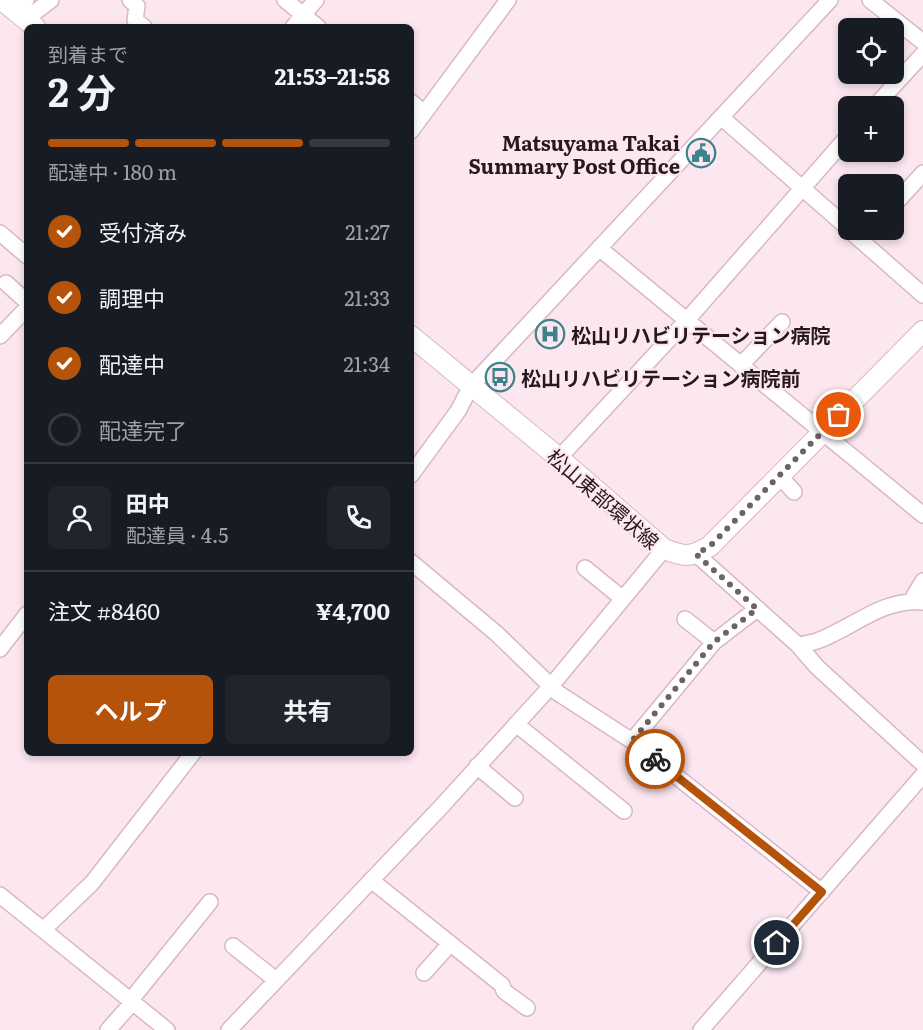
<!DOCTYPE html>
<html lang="ja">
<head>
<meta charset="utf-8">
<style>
	:root { --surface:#171b24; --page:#20242c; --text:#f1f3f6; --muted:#9ea1a6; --line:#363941; --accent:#b45309 }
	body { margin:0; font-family:Literata,"Noto Sans JP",serif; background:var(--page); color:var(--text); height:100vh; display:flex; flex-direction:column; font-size:22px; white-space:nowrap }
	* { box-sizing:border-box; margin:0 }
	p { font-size:20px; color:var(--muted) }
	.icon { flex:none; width:33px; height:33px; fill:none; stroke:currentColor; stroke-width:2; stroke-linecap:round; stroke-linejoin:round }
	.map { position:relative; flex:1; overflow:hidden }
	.panel { position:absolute; left:24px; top:24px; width:390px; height:732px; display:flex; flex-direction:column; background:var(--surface); border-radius:9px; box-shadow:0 3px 9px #0003 }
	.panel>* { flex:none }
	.buttons { position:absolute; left:838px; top:18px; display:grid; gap:12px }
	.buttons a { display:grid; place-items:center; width:66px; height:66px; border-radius:9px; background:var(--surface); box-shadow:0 3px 9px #0003; font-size:30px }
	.pin { position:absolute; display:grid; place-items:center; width:51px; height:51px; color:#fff; margin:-26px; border:3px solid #fff; border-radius:50%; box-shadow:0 2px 6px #0007 }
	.courier { position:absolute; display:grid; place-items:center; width:60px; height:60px; margin:-30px; border:4px solid #b45309; border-radius:50%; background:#fff; color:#222; box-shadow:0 2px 8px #0007 }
	.summary em { font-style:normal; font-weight:700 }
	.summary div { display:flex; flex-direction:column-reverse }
	.summary { display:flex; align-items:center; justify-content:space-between; height:102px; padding:0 24px }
	h1 { font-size:39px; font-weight:700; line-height:45px }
	.bar { display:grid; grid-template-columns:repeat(4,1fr); gap:9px 6px; align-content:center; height:72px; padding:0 24px }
	.bar i { height:8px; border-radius:4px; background:var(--line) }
	.bar .current { background:var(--accent) }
	.bar p { grid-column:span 4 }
	.line { display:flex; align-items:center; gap:15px; padding:0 24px; border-top:2px solid var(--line) }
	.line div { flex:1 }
	.round { display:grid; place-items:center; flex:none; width:63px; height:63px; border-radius:9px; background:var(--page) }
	ol { padding:0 24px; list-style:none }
	li { display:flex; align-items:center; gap:18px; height:66px }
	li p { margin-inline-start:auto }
	li .icon { padding:6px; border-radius:50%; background:var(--accent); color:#fff; stroke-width:4 }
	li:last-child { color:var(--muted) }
	li i { width:33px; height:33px; border:3px solid var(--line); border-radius:50% }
	.action { display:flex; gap:12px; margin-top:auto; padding:12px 24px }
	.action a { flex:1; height:69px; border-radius:9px; background:var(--accent); color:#fff; font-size:24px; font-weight:700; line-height:69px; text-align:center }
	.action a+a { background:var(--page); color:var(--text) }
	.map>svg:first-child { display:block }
</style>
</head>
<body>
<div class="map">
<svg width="923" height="1030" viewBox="0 0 923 1030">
	<rect width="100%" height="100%" fill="#fce6ef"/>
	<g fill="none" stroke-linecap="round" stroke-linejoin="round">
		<!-- minor casing -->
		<g stroke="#dab7c6" stroke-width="18">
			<path id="minor" d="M130,0l7,6 -2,14 9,7
				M285,0l33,27
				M870,0l53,42
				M15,11l11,-11
				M26,19l25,-19
				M293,27l23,-27
				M411,102l13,11
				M875,106l48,-52
				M721,117l128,112
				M411,131l97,-131
				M894,205l29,-32
				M849,230l74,65
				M0,233l27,23
				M599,248l324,267
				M6,283l21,19
				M0,336l27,-28
				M741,365l41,-43
				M559,458l128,-138 162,-185
				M411,475l47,-64 13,-25 359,-386
				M779,475l15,17
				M696,554l102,91 19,22 106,97
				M411,562l86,72 61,59 74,48 190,151
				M585,568l38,31
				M915,601l-1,-5 9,-15
				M685,619l29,23
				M798,645c6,-1 13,-2 19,-4 36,-13 65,-43 106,-39
				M0,649l27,-35
				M516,724l108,87
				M632,741l82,-99 43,-33
				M477,766l38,32
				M371,880l131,105 2,6 23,17
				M0,895l167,135
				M43,930l49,-47 101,-130
				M233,946l43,34
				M424,973l26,-29
				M130,1001l80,-99
				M108,1030l24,-27
				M229,1030l211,-222 111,-122 113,-137
				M701,1030l222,-255"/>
		</g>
		<!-- major casing -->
		<g stroke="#dab7c6" stroke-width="22">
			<path id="major" d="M2,0l33,27
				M411,336l148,122 105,91c21,8 26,9 46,-3l213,-215"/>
		</g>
		<!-- minor -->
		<use href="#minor" stroke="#fff" stroke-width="15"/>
		<!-- major -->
		<use href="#major" stroke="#fff" stroke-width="20"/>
	</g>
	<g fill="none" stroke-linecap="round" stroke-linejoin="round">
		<!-- done -->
		<path stroke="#706067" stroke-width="6" stroke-dasharray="0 10.8" d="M655,759l-23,-18 82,-99 43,-33 -61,-55 14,-8 129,-131"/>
		<!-- route -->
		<path stroke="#b45309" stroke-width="8" d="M655,759l167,133 -45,51"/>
	</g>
	<!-- icons -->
	<defs>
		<g id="civic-ring" transform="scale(1.5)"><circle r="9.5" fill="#fce6ef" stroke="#3c8489" stroke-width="1.5"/><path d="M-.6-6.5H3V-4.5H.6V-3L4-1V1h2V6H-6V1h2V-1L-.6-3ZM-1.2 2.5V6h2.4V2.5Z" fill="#3c8489"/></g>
		<g id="hospital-ring" transform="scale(1.5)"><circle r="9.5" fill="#fce6ef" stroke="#3c8489" stroke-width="1.5"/><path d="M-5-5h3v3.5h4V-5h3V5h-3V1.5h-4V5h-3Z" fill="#3c8489"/></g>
		<g id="bus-ring" transform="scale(1.5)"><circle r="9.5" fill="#fce6ef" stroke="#3c8489" stroke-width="1.5"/><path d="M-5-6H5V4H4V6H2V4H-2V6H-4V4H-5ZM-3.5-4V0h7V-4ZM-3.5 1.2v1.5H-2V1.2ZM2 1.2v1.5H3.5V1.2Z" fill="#3c8489"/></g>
	</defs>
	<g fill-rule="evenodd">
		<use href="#civic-ring" x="701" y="153"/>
		<use href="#hospital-ring" x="550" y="334"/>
		<use href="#bus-ring" x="500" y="377"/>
	</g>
	<g text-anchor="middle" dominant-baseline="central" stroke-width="4.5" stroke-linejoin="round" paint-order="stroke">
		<!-- poi labels -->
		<g font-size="20" font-weight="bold" fill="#25181e" stroke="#fce6ef" text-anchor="start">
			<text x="680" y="142" text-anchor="end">Matsuyama Takai<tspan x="680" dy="23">Summary Post Office</tspan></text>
			<text x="571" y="334">松山リハビリテーション病院</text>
			<text x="521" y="377">松山リハビリテーション病院前</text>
		</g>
		<!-- street labels -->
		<g font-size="20" fill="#25181e" stroke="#fce6ef">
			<text transform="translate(604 498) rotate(41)">松山東部環状線</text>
		</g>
	</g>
</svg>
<div class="buttons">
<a><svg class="icon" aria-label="locate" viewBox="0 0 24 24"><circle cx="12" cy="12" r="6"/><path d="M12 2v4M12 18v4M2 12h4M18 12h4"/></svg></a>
<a>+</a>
<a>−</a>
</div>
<div class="pin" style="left:839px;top:415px;background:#ea580c"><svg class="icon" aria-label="bag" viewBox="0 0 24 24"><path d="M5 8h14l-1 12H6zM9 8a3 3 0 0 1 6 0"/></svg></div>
<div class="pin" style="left:777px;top:943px;background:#1f2937"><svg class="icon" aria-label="home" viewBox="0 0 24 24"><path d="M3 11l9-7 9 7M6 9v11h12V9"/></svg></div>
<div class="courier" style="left:655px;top:759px"><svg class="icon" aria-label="bike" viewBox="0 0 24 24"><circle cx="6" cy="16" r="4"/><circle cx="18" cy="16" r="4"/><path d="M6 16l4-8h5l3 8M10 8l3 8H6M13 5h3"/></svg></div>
<section class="panel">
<div class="summary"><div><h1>2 分</h1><p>到着まで</p></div><em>21:53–21:58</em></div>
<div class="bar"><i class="current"></i><i class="current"></i><i class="current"></i><i></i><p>配達中 · 180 m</p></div>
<ol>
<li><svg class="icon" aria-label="check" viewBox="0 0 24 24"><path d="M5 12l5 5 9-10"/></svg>受付済み<p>21:27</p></li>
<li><svg class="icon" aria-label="check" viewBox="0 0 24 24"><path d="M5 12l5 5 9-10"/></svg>調理中<p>21:33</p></li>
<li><svg class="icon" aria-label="check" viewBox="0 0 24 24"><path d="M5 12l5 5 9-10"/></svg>配達中<p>21:34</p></li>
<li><i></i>配達完了</li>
</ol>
<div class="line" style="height:108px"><a class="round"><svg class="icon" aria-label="person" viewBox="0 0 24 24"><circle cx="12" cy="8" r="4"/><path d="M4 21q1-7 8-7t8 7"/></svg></a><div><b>田中</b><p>配達員 · 4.5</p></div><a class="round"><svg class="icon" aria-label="phone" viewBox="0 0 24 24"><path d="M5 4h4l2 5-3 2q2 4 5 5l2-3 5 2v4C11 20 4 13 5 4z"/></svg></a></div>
<div class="line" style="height:78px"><div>注文 #8460</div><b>¥4,700</b></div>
<div class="action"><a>ヘルプ</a><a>共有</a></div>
</section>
</div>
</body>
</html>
